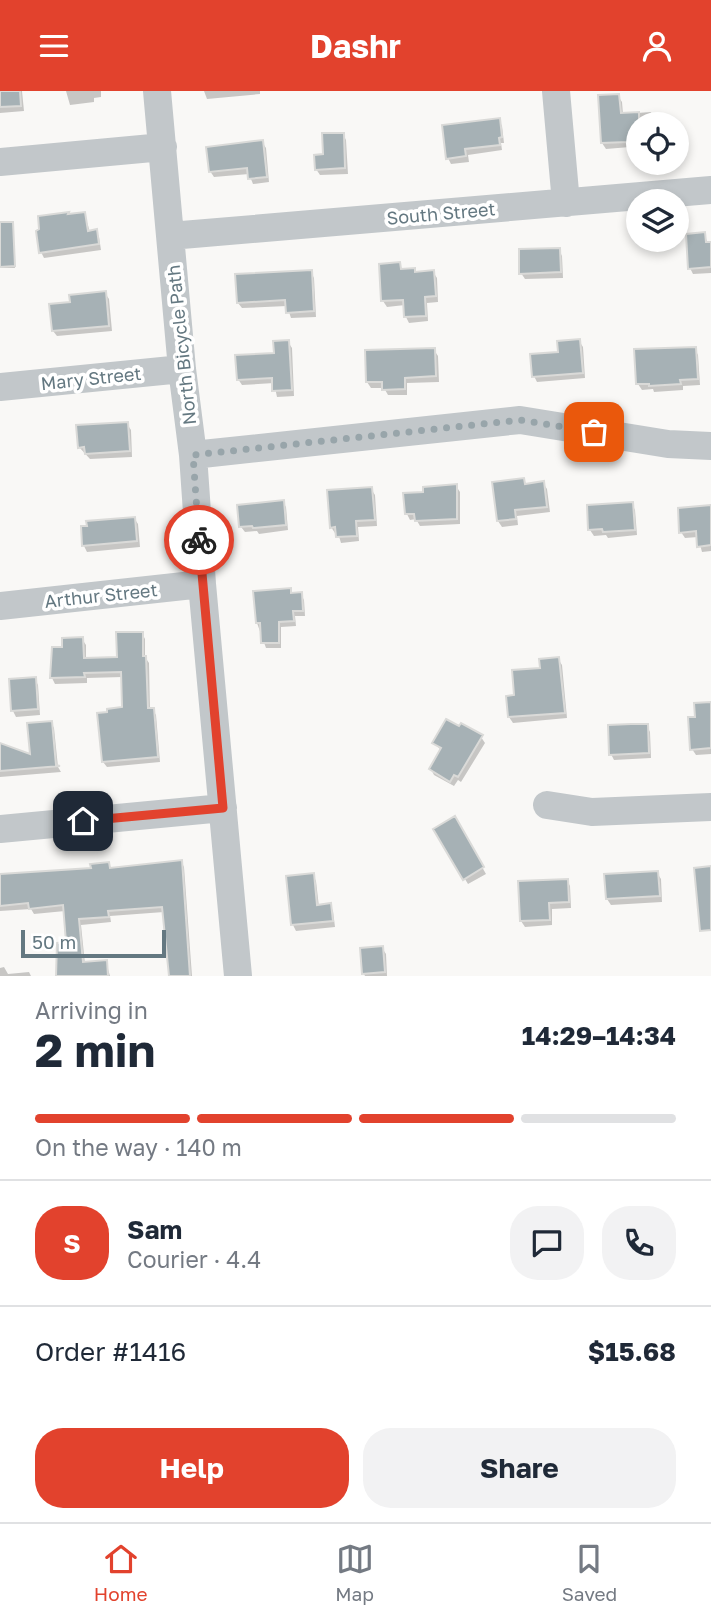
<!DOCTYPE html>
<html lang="en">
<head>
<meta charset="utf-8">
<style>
	:root { --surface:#fff; --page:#f2f2f3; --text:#1f2937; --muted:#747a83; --line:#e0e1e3; --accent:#e2422d }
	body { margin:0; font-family:"Golos Text",sans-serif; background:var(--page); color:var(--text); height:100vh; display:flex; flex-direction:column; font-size:26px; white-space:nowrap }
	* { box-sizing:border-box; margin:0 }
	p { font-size:23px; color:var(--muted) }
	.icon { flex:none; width:38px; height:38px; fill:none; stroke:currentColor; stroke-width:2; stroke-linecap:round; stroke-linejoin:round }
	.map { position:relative; height:885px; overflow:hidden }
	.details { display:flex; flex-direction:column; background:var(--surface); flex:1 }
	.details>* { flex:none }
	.buttons { position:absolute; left:626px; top:21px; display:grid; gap:14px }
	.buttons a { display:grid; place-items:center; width:63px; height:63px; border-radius:50%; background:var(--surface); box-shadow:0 4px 10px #0003; font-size:35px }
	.scale { position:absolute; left:21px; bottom:18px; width:145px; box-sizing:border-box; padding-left:7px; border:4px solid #647881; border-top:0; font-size:19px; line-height:24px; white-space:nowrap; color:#647881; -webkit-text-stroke:5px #fff; paint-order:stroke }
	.pin { position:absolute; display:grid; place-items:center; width:60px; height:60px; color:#fff; margin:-30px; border-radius:14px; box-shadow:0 4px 10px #0006 }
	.courier { position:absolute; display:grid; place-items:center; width:70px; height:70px; margin:-35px; border:5px solid #e2422d; border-radius:50%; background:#fff; color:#222; box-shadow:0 2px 9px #0007 }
	.summary em { font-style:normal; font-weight:700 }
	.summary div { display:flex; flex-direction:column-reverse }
	.summary { display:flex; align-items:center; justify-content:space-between; height:119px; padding:0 35px }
	h1 { font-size:46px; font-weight:700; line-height:52px }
	.bar { display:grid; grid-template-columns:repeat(4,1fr); gap:10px 7px; align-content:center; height:84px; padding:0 35px }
	.bar i { height:9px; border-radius:5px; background:var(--line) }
	.bar .current { background:var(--accent) }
	.bar p { grid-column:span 4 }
	.line { display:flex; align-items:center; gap:18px; padding:0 35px; border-top:2px solid var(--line) }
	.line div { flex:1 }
	.round { display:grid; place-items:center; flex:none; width:74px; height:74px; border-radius:28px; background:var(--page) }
	.primary-button { display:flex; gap:14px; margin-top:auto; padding:14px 35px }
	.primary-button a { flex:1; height:80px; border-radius:28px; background:var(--accent); color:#fff; font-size:28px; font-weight:700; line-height:80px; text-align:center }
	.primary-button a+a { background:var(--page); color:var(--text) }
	header { display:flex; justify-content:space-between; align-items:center; height:91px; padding:0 35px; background:var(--accent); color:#fff; font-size:32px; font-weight:700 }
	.menu { display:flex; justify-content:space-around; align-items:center; height:98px; border-top:2px solid var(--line); background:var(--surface); font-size:19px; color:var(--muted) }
	.menu a { display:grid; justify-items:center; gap:4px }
	.menu .current { color:var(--accent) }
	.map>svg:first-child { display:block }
</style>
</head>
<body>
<header><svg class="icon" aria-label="menu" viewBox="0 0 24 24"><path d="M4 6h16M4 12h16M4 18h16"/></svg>Dashr<svg class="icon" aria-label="person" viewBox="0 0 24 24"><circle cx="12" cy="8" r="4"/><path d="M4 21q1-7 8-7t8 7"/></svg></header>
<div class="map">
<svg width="711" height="885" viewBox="0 0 711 885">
	<rect width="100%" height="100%" fill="#f9f8f6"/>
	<!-- shadow -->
	<path fill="#0003" d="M0,0h22l2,20 -24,2z
		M66,0h35v6l-7,1v4l-24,3z
		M204,0h56v3l-53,5z
		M618,5l4,6 1,12 28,-2 4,12h-16v18l-9,1v4l-24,2 -4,-6z
		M499,29l3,6 2,17h-3l1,7 -34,5 1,7 -18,2 -3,-6z
		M343,43l3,6 2,34 -28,1 -4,-6z
		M262,51l4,6 3,34 -16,2 -4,-10 -35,3 -4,-6z
		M84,122l6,19 6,-1 3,6 2,13 -57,8 -3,-6 28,-37z
		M704,143l4,10 3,-1v30l-18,1 -3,-6z
		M0,155h13l2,22h-15z
		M559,159l3,6 1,22 -38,1 -4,-6z
		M399,173l4,7 13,3 17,-2 4,6 1,24 -11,1 1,18 -19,2 -3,-6 -1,-12 -18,2 -4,-6z
		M311,181l3,6 2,39 -25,1 -4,-12 -45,2 -4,-5z
		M105,202l4,6 3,32 -55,5 -4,-5 19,-28z
		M579,250l4,6 2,31 -48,4 -3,-6 26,-23z
		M288,251l4,6 2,48 -17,1 -3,-14 -32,2 -4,-6 38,-24z
		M695,258l3,6 2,30 -17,1v4l-29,2 -1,-3 -11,1 -4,-6z
		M434,259l4,6 1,26 -32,1v12h-19l-4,-7h-13l-4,-6z
		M127,333l4,6 1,27 -42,2 -11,-12z
		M523,389l4,5 16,-2 4,6 3,23 -33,4 1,9 -16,2 -4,-6z
		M456,395l4,6v32l-40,2 -4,-7 -6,1 -3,-6 18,-21z
		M371,398l4,6 2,31 -19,1 1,14 -18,2 -3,-10h-3l-4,-6z
		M283,411l3,5 2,23 -29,4 -2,-3 -12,1 -4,-5z
		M632,413l3,6 2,25 -29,3 -2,-3 -12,1 -4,-6 -1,-23z
		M711,416v44l-9,1 -4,-15 -13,1 -4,-6z
		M134,427l4,6 2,23 -53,5 -3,-6z
		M290,499l3,5 8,-1 3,6 1,16h-10l1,10 -15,1v21h-15l-9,-25z
		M142,542l3,6v18l4,6 1,47h3l3,5 4,47 -53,5 -4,-5 21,-53 -1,-32 -36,1v5l-32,1 -3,-6 1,-29 11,-1 18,-9 4,6v15l32,-2z
		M558,568l4,6 5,53 -54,5 -4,-6 7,-20 26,-28z
		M35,588l3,6 2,30 -24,2 -3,-6z
		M711,613v50l-15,1 -4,-6 5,-31z
		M51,631l3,6 4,39 3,5 -61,5v-33l32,13z
		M647,635l3,6 1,26 -37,2 -3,-6z
		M481,646l4,6 -24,39 -3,-2 -4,6 -20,-11 -3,-6 11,-18 -8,-8z
		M454,727l32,56 -18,10 -33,-54z
		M181,770l3,6 8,109h-21l-7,-64 -54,4 1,6 -30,3 4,39 21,-2 4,14h-49l7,-32 -3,-33 -31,3 -3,-5 -31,2v-30l92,-11 16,-6 3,6z
		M657,782l4,6 1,23 -51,3 -4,-6z
		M313,784l3,6 3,26 11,-2 3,6 2,16 -39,4 -3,-6z
		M567,789l3,6 1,22 -19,1v16l-27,2 -4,-6z
		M382,857l4,6 1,22h-22l-1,-2z
		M4,876l4,7 21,-2 2,4h-31v-8z"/>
	<!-- building -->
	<path fill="#a6b1b5" stroke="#dadad8" stroke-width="2" d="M0,0h20l1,15 -21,1z
		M619,3l2,19 18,-1v24l-11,1v5l-27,1 -3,-48z
		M500,27l2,19 -3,1 1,7 -35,4 1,7 -20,3 -4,-34z
		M322,42h22l1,35 -30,2 -1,-15 9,-1z
		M263,49l4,37 -19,2 -1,-11 -38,4 -3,-25z
		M69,121l-1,2 17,-2 3,19 9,-2 2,15 -60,9 -3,-22 3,-2 -1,-13z
		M0,131h13l2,44 -15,1z
		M705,141l1,10h5v25l-23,2 -2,-35z
		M560,157l1,24 -42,2v-25z
		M400,171l1,7 14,-1v4l19,-2 2,26 -11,1 1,19 -22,1 -1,-17 -22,1 -2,-37z
		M312,179l2,41 -28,2 -1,-13 -48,3 -2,-29z
		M106,200l3,35 -57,5 -3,-27 21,-2 -1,-7z
		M580,248l3,34 -51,4 -2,-23 28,-2 -1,-11z
		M289,249l3,50 -20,1v-13l-35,2 -2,-25 39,-2 -1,-12z
		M696,256l2,32 -18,1 1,4 -32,2v-2h-13l-2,-35z
		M435,257l1,28 -31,2v11l-23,1v-8h-16l-1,-32z
		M128,331l2,29 -45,3 -1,-7 -6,1 -2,-23z
		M524,387l1,6 19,-3 3,26 -32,3 1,9 -19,2 -5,-39z
		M457,393v35l-42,2 -1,-7h-9l-2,-21 20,-1v-5z
		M372,396l3,33 -19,1 1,15 -21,1 -1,-10 -5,1 -3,-38z
		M284,409l2,25 -33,3 -1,-2 -13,1 -2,-22z
		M633,411l2,28 -32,2 -1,-3 -14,1 -1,-25z
		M711,414v40l-14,2 -1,-16 -17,2 -1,-25z
		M135,426l2,24 -55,5 -1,-20h6l-1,-5z
		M291,497v5l11,-1 1,19h-10l1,10 -15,1v21h-18l-1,-20h-4l-3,-32z
		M116,541h27v24h3l2,52h6l4,49 -56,5 -5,-49 10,-1v-3l15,-2 -1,-35 -37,1 1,4 -35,1 2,-31h10v-9l21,-1 1,21 33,-1z
		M559,566l6,56 -57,4 -2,-21 8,-1 -2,-25 28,-2 -1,-9z
		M36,586l2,32 -27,2 -2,-32z
		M711,611v46l-21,2 -2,-33h7l-1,-14z
		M446,628l13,7 2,-3 22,12 -25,42 -4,-2 -4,7 -21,-13 12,-21 -9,-5z
		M52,630l4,44 4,1 -60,5v-28l30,11 -3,-31z
		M631,633h17l1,29 -40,2 -1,-30z
		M455,725l29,51 -21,13 -30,-51z
		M182,769l8,116h-21l-7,-69 -54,4 1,6 -30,2 4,43 24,-2 1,16h-52l1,-33 9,-1 -3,-37 -34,4 -1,-6 -28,3v-32l91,-6 -1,-4 19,-2 1,6z
		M711,775v64l-11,1 -6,-63z
		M658,780l2,25 -54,3 -2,-25z
		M314,782l3,32 14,-2 2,18 -42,4 -5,-49z
		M568,788l1,23 -20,1 1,17 -30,1 -2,-40z
		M383,855l2,26 -23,2 -2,-26z"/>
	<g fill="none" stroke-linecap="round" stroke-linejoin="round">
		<!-- minor -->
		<path stroke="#c2c7ca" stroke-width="28" d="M157,0l25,278 11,86 9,129 36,392
			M556,0l10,112
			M0,71l163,-15
			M170,145l541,-46
			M0,296l182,-18
			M193,364l327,-35 148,24 43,2
			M0,515l202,-22
			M547,714l45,7 119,-5
			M0,738l223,-21"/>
	</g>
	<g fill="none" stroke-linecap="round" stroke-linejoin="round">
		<!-- done -->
		<path stroke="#98a5aa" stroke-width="7" stroke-dasharray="0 12.6" d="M199,449l-6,-85 327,-35 74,12"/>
		<!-- route -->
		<path stroke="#e2422d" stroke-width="9" d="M83,730l140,-13 -24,-268"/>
	</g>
	<g text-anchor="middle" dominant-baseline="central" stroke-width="7" stroke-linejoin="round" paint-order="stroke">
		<!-- street labels -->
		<g font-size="18" fill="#647881" stroke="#fff">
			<text transform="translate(441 122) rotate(-5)">South Street</text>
			<text transform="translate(181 254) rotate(-96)">North Bicycle Path</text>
			<text transform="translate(91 287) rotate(-6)">Mary Street</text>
			<text transform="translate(101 504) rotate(-6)">Arthur Street</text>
		</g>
	</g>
</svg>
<div class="buttons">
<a><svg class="icon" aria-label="locate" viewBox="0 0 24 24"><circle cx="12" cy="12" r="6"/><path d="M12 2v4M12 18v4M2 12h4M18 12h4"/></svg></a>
<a><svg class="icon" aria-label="layers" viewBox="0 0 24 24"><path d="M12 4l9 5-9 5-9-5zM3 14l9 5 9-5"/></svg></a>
</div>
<div class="scale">50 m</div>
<div class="pin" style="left:594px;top:341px;background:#ea580c"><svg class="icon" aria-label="bag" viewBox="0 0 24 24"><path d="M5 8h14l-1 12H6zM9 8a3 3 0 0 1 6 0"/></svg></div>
<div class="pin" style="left:83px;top:730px;background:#1f2937"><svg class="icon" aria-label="home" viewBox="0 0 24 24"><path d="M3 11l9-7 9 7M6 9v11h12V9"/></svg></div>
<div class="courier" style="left:199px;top:449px"><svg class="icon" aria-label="bike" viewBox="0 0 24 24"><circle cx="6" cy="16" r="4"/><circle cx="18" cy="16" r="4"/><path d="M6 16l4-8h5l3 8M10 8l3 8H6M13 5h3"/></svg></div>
</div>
<section class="details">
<div class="summary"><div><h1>2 min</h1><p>Arriving in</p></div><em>14:29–14:34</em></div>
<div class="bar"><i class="current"></i><i class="current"></i><i class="current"></i><i></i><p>On the way · 140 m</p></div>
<div class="line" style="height:126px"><b class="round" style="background:var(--accent);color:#fff">S</b><div><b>Sam</b><p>Courier · 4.4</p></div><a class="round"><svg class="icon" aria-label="chat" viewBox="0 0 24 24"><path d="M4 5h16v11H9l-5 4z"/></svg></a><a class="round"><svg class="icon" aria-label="phone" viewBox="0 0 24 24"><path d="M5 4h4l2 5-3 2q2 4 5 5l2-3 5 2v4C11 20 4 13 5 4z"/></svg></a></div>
<div class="line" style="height:91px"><div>Order #1416</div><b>$15.68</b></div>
<div class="primary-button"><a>Help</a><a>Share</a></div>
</section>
<nav class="menu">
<a class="current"><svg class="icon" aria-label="home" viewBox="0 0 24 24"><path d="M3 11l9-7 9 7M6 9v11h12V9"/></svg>Home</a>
<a><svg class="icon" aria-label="map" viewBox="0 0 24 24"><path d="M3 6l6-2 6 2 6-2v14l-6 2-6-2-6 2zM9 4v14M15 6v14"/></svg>Map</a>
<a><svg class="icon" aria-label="saved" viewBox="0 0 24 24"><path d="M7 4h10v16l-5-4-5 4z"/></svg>Saved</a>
</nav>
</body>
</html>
